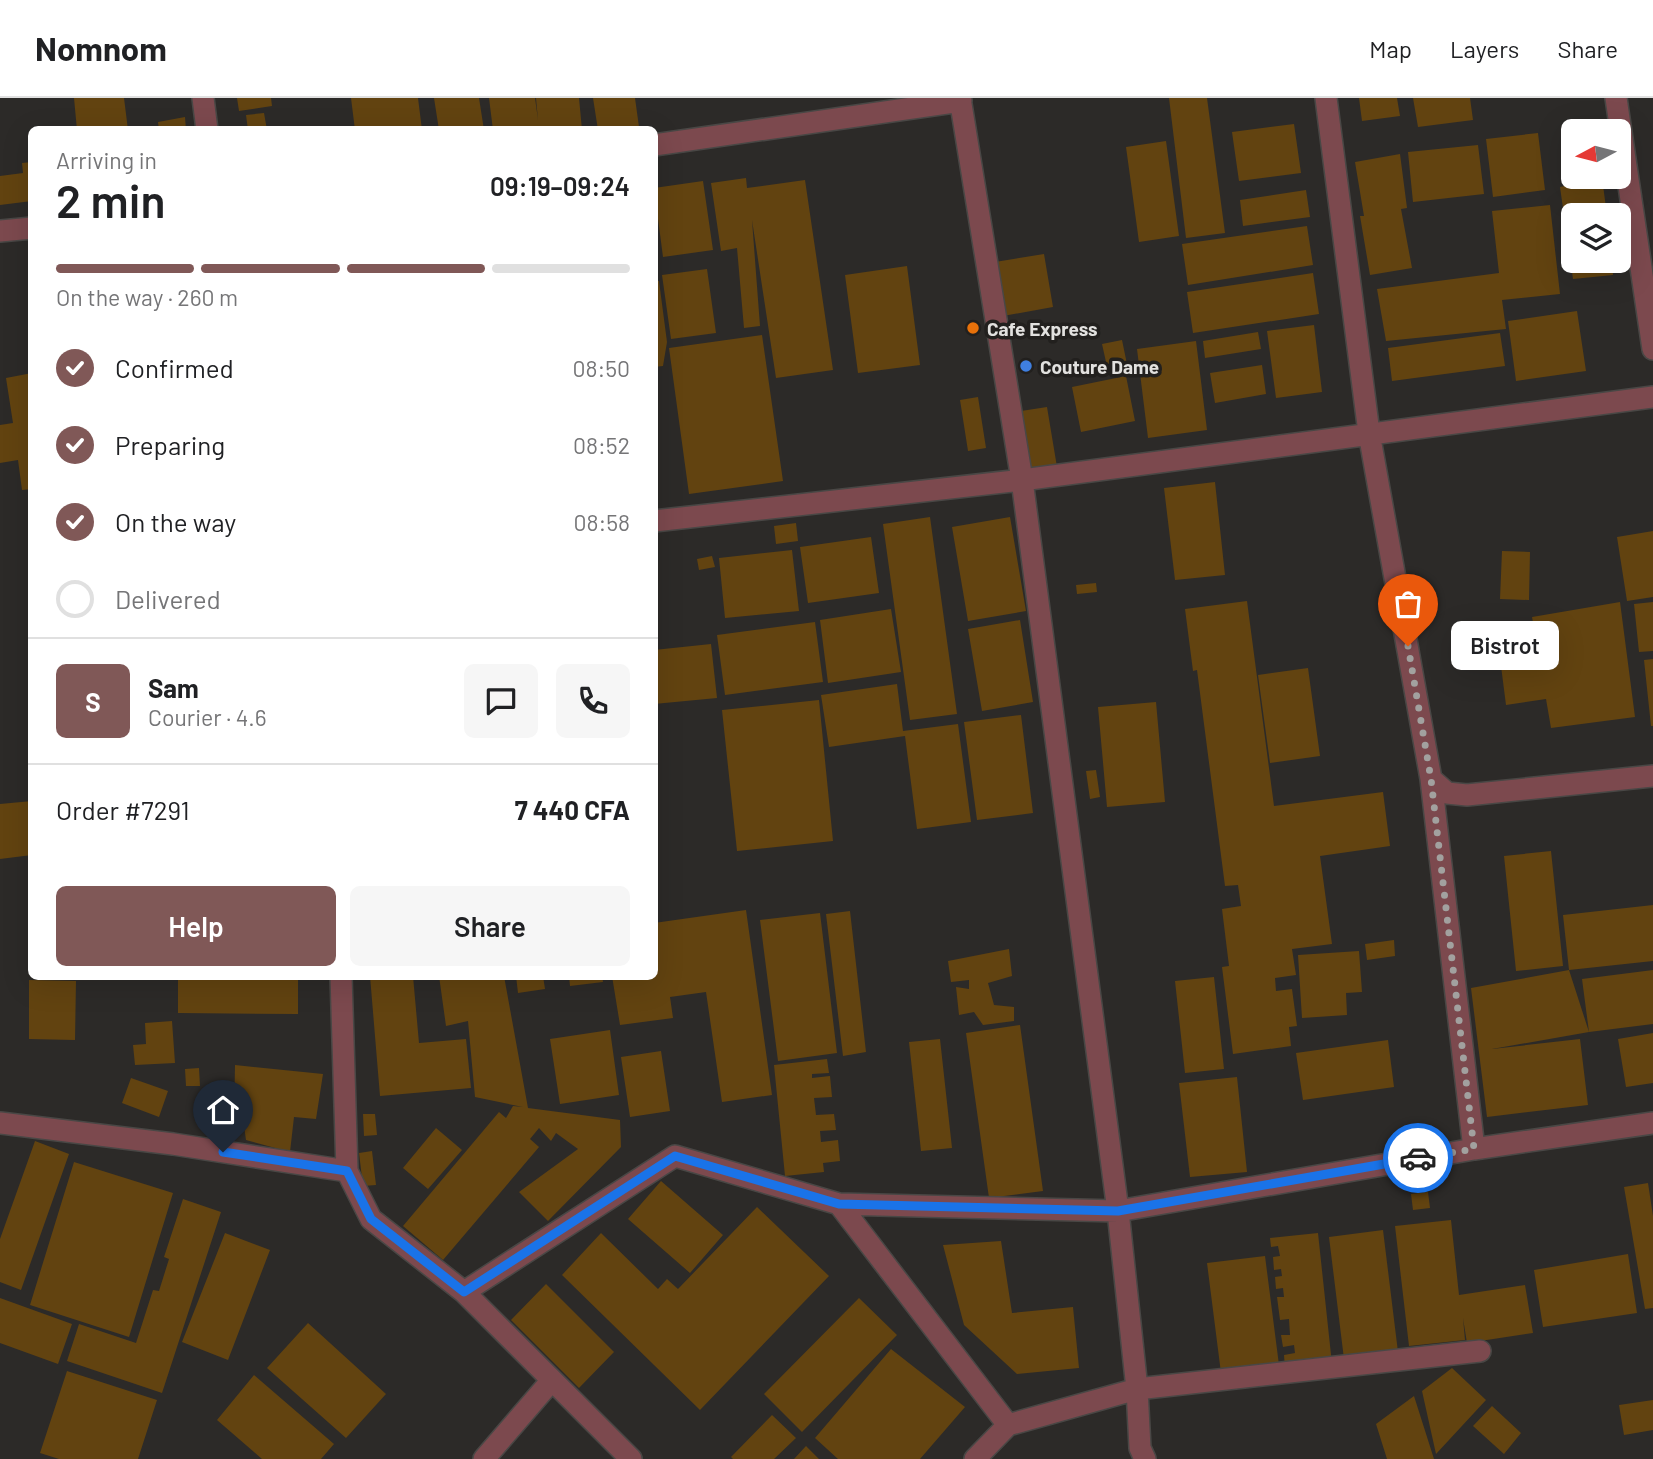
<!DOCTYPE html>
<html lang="en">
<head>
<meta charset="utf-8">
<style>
	:root { --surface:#fff; --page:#f6f6f6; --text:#202124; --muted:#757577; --line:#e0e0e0; --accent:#805857 }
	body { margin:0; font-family:Barlow,sans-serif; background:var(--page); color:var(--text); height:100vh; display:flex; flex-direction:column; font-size:26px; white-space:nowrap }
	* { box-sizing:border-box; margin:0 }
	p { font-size:23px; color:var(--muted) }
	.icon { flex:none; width:38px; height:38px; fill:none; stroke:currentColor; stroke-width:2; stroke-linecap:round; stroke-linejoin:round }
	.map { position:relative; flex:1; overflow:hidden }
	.side { position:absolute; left:28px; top:28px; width:630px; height:854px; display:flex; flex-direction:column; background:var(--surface); border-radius:10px; box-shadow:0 7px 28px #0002 }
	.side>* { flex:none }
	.needle { width:46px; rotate:263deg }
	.controls { position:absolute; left:1561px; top:21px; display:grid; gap:14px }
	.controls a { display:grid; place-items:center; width:70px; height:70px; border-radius:10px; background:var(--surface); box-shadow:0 7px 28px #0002; font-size:35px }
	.pin { position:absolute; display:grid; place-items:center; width:60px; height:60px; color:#fff; margin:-72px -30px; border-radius:50% 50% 50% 0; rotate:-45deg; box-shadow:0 0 7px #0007 }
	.pin .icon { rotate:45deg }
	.courier { position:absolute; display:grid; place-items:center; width:70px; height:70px; margin:-35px; border:5px solid #1a73e8; border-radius:50%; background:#fff; color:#222; box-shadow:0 2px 9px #0007 }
	.bubble { position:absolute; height:49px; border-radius:10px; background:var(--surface); box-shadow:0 7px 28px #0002; font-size:23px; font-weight:600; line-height:49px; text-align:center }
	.overview em { font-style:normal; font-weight:600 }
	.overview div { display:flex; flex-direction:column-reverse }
	.overview { display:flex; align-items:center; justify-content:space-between; height:119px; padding:0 28px }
	h1 { font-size:46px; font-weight:600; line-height:52px }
	.bar { display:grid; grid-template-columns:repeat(4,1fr); gap:10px 7px; align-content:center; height:84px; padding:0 28px }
	.bar i { height:9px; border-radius:5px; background:var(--line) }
	.bar .active { background:var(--accent) }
	.bar p { grid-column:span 4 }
	.line { display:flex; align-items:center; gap:18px; padding:0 28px; border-top:2px solid var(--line) }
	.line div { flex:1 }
	.round { display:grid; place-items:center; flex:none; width:74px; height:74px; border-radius:10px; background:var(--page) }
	ol { padding:0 28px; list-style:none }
	li { display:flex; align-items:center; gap:21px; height:77px }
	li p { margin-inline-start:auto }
	li .icon { padding:7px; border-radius:50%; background:var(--accent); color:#fff; stroke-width:4 }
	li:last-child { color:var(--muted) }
	li i { width:38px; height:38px; border:4px solid var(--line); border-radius:50% }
	.action { display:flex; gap:14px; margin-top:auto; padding:14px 28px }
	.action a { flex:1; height:80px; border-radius:10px; background:var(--accent); color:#fff; font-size:28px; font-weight:600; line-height:80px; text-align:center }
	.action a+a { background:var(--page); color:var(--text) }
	header { display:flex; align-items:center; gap:42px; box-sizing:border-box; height:98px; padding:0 35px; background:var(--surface); border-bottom:2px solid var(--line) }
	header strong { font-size:33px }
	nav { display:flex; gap:38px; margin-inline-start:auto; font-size:24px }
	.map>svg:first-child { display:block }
</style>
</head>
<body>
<header>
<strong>Nomnom</strong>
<nav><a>Map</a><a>Layers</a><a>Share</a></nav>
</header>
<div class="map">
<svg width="1653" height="1361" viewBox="0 0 1653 1361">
	<rect width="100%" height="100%" fill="#2c2a28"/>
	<!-- building -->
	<path fill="#624310" d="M74,0h50l4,32h-51z
		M237,0h34l1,8 -33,5z
		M351,0h67l4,32h-67z
		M434,0h45l5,32h-45z
		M489,0h46l3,22 -2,-22h43l3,32h-42v-2l-47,2z
		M593,0h42l4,29 -16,3h-25z
		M1169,0h38l18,135 -39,5z
		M1359,0h38l3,18 -38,5z
		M1413,0h57l3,22 -55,7z
		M264,15l3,17h-19l-2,-15z
		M185,19l1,13h-27l-1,-8z
		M1294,26l7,49 -62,8 -7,-49z
		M1538,35l7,57 -52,7 -7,-58z
		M1166,43l13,95 -40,6 -13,-95z
		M1478,47l6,49 -71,8 -5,-50z
		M1400,56l7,54 -6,1 11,59 -42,7 -10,-59h4l-9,-54z
		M32,64v39l-32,4v-29l23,-3 -1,-10z
		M746,80l1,10 58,-8 28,190 -57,8 -24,-158 8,106 -16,2 -7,-80 -16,3 -10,-68z
		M1602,80l5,37h-34v46h39l1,14 -40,4 -13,-92z
		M703,83l10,69 -50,7 -9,-69z
		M1306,92l4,27 -67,9 -3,-26z
		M1550,107l10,89 -58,6 4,29 -120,12 -9,-52 122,-16 -7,-62z
		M1307,128l6,39 -125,20 -6,-41z
		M1044,156l9,53 -50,9 -8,-54z
		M907,168l13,99 -62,8 -13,-98z
		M707,171l9,64 -45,6 -9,-64z
		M1313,175l6,41 -126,19 -6,-41z
		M654,183h5l8,61 -4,24 -9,1z
		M1577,213l9,60 -70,10 -8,-60z
		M1314,227l8,67 -46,6 -9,-67z
		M1258,234l3,17 -56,9 -2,-17z
		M1500,235l5,33 -113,15 -4,-33z
		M762,237l21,146 -94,13 -20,-146z
		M1122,242l6,29 -20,2 -6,-27z
		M1196,243l11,89 -59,8 -11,-89z
		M1262,267l4,29 -51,9 -5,-30z
		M32,275v116l-10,1 -4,-30 -18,3v-38l13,-2 -7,-45z
		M1126,278l9,45 -54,11 -9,-45z
		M978,299l8,51 -18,3 -8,-51z
		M1047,309l10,60 -26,4 -10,-60z
		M1215,384l10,93 -50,5 -11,-92z
		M930,419l27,197 -47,6 -27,-196z
		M1010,419l16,94 -58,10 -16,-94z
		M796,425l2,18 -22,3 -2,-18z
		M1653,433v66l-26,4 -10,-64z
		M871,439l8,56 -71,10 -8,-56z
		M792,452l7,61 -74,7 -6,-60z
		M1502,453l28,1 -1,48 -29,-1z
		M712,458l3,11 -16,3 -2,-11z
		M1096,485l1,9 -20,2 -1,-9z
		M1247,503l27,205 109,-14 7,54 -70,10 12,88 -40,5 4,26 -21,3 1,13 16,-2 5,37 -8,1 2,19 -58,8 -11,-87 7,-1 -7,-57 19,-3 -3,-21 -13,1 -28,-216 -4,1 -8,-62z
		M1620,504l15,115 -84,11 -5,-29 -40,6 -5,-39 39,-6 -8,-43z
		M1653,504v49l-14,1 -5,-48z
		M891,511l10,63 -73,11 -8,-63z
		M1020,522l13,82 -51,9 -14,-82z
		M815,524l8,60 -98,13 -8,-60z
		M1515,543l2,14 -42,8 -3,-14z
		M711,546l6,54 -63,6v-54z
		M1653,561v67h-2l-7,-66z
		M1308,570l12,88 -50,7 -12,-88z
		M897,586l6,47 55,-7 13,98 -54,7 -12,-93 -76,11 -8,-52z
		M819,602l14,141 -96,10 -15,-141z
		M1156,604l9,100 -58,5 -9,-100z
		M1021,617l12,98 -56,7 -13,-98z
		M1096,672l4,27 -10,2 -4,-28z
		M32,703v54l-32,4v-55z
		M1551,753l12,115 -47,5 -12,-115z
		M1653,807v56l-84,9 -6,-55z
		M746,812l26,185 -50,7 -16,-110 -36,5 3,21 -53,7 -8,-49h42v-53z
		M850,813l16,141 -23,4 -17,-142z
		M820,815l17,140 -59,8 -18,-141z
		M1394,842l1,16 -28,4 -2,-16z
		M1009,851l3,27 -24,7 6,22 20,2v14l-31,4 -9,-13 -15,3 -3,-28 13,2v-9l-18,2 -3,-21z
		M1359,853l3,41 -16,1 1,22 -45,3 -4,-63z
		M1569,872l20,62 -97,17 88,-10 8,66 -101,12 -16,-129z
		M1653,872v54l-64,8 -7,-53z
		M178,878h120v38l-120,-1z
		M370,878h43l6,67 47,-4 5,49 -91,8z
		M439,878h65l24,132 92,12 1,27 -73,74 -29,-29 59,-43 -22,-16 -5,8 -12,-13 -9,11 9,8 -96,113 -40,-34 96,-114 7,6 7,-12 10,1 -48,-10 -7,-76 -22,5z
		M516,878h27l2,13 -27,4z
		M569,878h33l1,6 -33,4z
		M1214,879l10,92 -39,4 -10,-92z
		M29,882l47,1 -1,59 -46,-1z
		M172,923l3,42 -40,2 -2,-20 13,-1 -1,-21z
		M1020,927l23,166 -54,7 -23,-165z
		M610,932l9,65 -59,9 -10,-65z
		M1653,935v50l-27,4 -8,-48z
		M940,941l12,109 -31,3 -12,-109z
		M1388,942l6,47 -91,13 -7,-47z
		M661,953l9,60 -40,6 -9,-60z
		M827,961l2,14 -17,1v4l18,-2 2,21 -18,1 2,17 18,-1 2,16 -16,1 1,11 17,-2 2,21 -17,2 1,9 -39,4 -11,-111z
		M235,967l88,9 -7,45 -22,-2 -4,35 -44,-12 -2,-14 -10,-5z
		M199,970l1,18h-14l-1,-17z
		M1237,979l10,95 -57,5 -11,-94z
		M131,980l37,13 -9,26 -37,-14z
		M363,1016h12l2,21 -13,1z
		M436,1030l26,22 -34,39 -25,-21z
		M35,1043l34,13 -48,136 -21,-8v-43z
		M372,1053l4,34 -13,1 -4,-33z
		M74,1064l99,31 -44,144 -99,-32z
		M661,1083l62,54 -33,38 -62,-54z
		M1648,1085l5,33v92l-8,1 -21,-122z
		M1428,1094l2,16 -17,2 -2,-16z
		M183,1101l38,13 -59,181 -95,-32 12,-37 57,19 17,-53 6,1 10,-32 -5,-2z
		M757,1109l72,69 -129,134 -138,-135 39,-42 57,56 9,-10 11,10z
		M1451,1122l8,75 66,-10 8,48 -66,10 -4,-25 2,22 -56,6 -14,-120z
		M1383,1132l15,122 -54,7 -15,-122z
		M225,1135l45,17 -42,110 -46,-18z
		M1318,1135l14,131 -47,5 -1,-14 11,-2 -1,-8 -11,2 -2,-12h9l-1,-16 -9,1 -3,-23h7l-1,-9 -7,1 -1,-12 7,-1 -1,-7 -7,1 -1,-13 7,-1 -2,-10 -7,1 -1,-9z
		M1001,1143l11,72 61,-6 6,61 -62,6 -53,-49 -21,-80z
		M1628,1156l9,59 -94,14 -9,-57z
		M1265,1158l14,109 -58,8 -14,-110z
		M546,1186l68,68 -35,36 -68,-68z
		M0,1200l72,26 -14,40 -58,-21z
		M859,1200l38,37 -95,97 -38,-38z
		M308,1225l78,71 -40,44 -79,-70z
		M891,1251l74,58 -45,52h-82l-23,-21z
		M1452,1270l34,32 -50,54 -14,-63z
		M67,1273l90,29 -19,59h-79l-19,-6z
		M254,1277l80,69 -13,15h-59l-45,-39z
		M1414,1298l20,63h-47l-11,-35z
		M1653,1302v30l-29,5 -5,-30z
		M1492,1308l29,27 -17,21 -31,-28z
		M772,1317l24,23 -22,21h-41l-2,-2z
		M806,1348l13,13h-25z"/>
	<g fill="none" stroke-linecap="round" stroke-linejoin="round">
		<!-- minor casing -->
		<g stroke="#494745" stroke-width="24">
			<path id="minor" d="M203,0l4,32
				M960,0l62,382 96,731 19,178 3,59 5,11
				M1326,0l43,335 62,346 43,370
				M1616,0l37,251
				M654,47l307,-44
				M0,133l32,-3
				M654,423l368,-41 631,-83
				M1431,681l16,14 20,2 186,-19
				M341,878l6,195 24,48 93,73 167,167
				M0,1025l173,21 174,27
				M839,1106l169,221
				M464,1194l211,-136 164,48 279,7 356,-62 179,-26
				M484,1361l68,-79
				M975,1361l33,-34 129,-36 343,-38"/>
		</g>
		<!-- minor -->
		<use href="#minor" stroke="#7c494e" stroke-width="21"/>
	</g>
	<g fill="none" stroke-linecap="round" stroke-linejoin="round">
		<!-- done -->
		<path stroke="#a2a19f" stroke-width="7" stroke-dasharray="0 12.6" d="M1408,548l23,133 43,370 -56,9"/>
		<!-- route -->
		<path stroke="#1a73e8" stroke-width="9" d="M223,1054l124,19 24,48 93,73 211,-136 164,48 279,7 300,-53"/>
	</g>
	<!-- markers -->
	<circle fill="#e8710a" stroke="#22201e" stroke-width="2.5" cx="973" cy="230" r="7"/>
	<circle fill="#3f7fe0" stroke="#22201e" stroke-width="2.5" cx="1026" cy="268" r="7"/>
	<g text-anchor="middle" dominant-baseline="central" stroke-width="7" stroke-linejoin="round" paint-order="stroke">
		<!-- poi labels -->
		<g font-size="19" font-weight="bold" fill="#e2e1df" stroke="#22201e" text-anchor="start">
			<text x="987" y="230">Cafe Express</text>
			<text x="1040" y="268">Couture Dame</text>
		</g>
	</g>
</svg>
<div class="controls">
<a><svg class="needle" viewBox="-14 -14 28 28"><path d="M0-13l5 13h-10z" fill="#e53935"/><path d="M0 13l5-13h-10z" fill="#757577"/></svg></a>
<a><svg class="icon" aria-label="layers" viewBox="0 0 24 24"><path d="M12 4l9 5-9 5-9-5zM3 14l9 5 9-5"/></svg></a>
</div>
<div class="pin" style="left:1408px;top:548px;background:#ea580c"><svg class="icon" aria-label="bag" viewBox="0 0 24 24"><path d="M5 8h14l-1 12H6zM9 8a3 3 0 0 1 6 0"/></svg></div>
<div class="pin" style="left:223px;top:1054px;background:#1f2937"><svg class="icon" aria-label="home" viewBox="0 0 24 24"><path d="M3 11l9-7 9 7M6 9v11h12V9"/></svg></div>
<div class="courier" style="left:1418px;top:1060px"><svg class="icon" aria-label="car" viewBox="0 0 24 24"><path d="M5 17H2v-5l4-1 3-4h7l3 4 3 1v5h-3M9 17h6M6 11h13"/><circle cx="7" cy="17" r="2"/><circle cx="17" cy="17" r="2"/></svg></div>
<div class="bubble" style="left:1451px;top:523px;width:108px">Bistrot</div>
<section class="side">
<div class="overview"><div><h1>2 min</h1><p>Arriving in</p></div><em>09:19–09:24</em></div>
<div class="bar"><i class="active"></i><i class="active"></i><i class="active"></i><i></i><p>On the way · 260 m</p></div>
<ol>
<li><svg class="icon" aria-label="check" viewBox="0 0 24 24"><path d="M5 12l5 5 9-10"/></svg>Confirmed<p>08:50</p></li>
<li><svg class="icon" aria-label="check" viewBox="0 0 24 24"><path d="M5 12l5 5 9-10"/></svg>Preparing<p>08:52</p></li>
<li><svg class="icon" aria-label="check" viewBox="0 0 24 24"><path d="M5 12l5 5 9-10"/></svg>On the way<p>08:58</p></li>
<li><i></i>Delivered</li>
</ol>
<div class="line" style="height:126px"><b class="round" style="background:var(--accent);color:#fff">S</b><div><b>Sam</b><p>Courier · 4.6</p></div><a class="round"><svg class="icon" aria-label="chat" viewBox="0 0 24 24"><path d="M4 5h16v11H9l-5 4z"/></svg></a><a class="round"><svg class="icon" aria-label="phone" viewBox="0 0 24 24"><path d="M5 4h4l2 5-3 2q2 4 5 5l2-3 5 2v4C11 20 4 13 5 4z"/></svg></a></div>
<div class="line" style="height:91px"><div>Order #7291</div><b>7 440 CFA</b></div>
<div class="action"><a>Help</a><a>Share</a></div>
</section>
</div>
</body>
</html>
